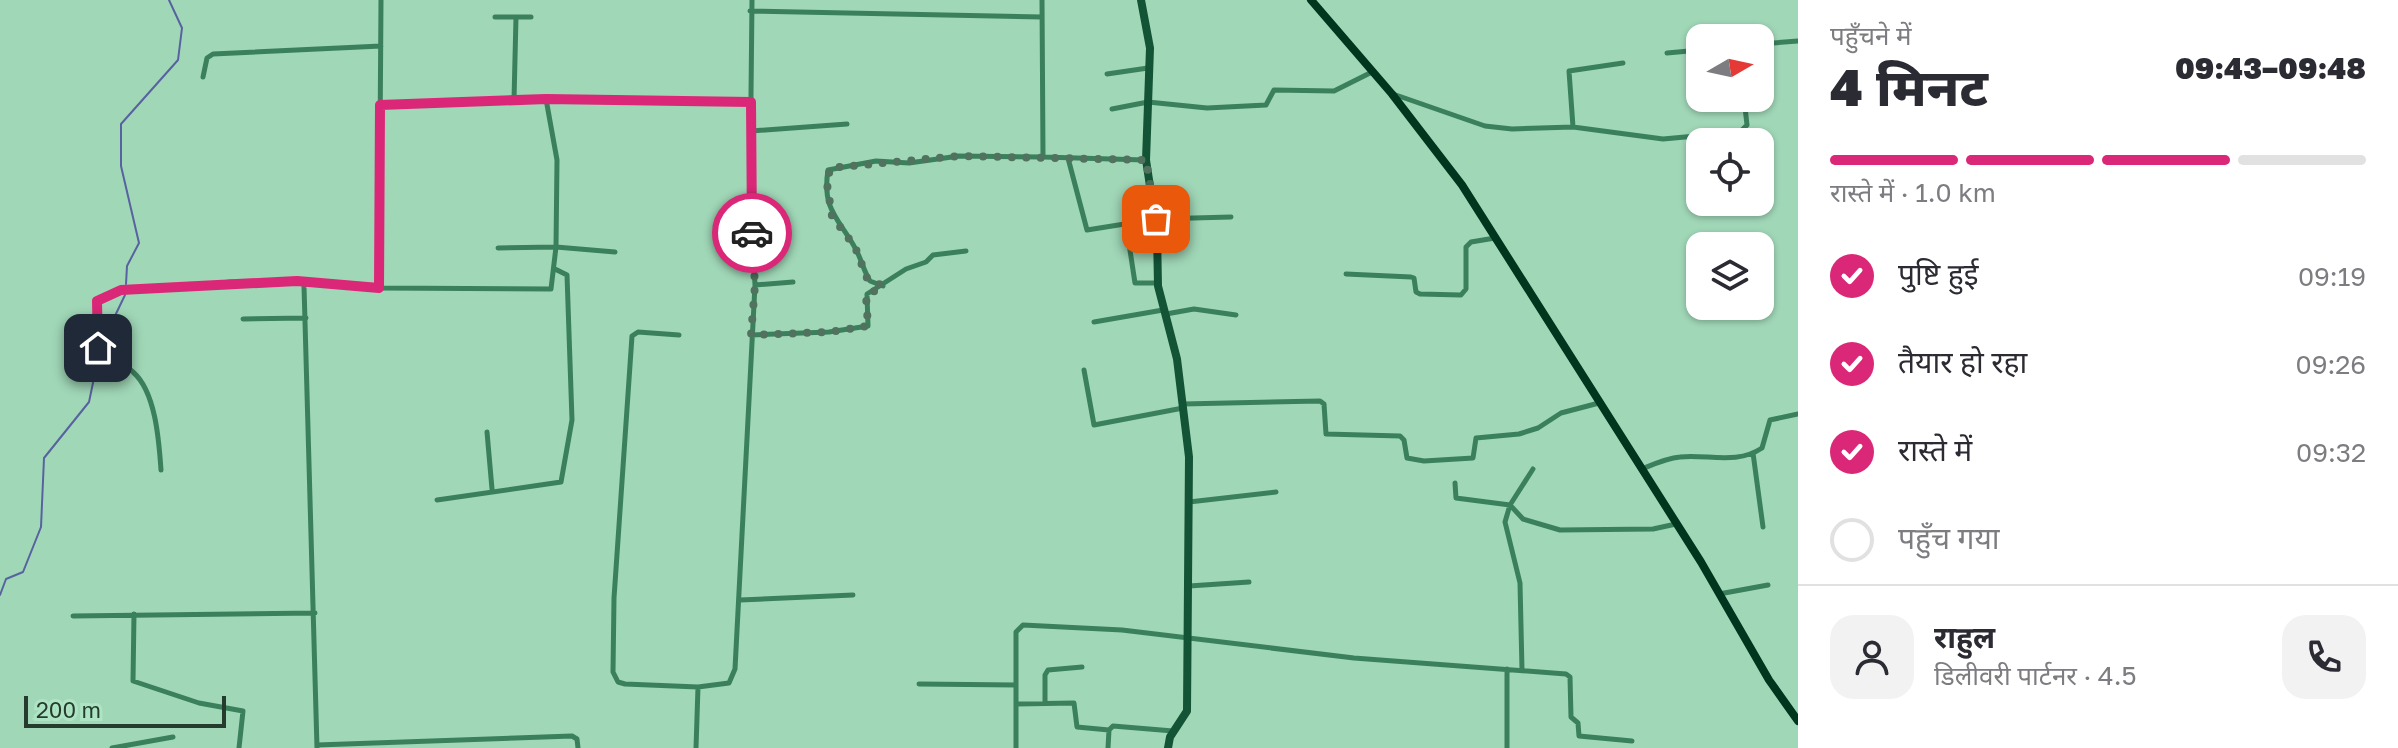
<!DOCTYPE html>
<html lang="hi">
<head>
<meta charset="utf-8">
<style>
	:root { --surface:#fff; --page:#f2f2f3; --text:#2b2b33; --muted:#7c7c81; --line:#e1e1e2; --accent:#db2777 }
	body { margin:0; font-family:"Golos Text","Noto Sans Devanagari",sans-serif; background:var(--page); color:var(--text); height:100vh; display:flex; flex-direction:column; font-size:30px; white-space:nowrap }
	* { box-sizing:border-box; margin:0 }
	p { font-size:26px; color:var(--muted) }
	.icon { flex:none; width:44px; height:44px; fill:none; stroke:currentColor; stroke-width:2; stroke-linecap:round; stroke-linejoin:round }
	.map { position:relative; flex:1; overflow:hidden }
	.details { display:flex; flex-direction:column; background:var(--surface); width:600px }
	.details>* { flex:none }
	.needle { width:52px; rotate:81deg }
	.fabs { position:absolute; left:1686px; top:24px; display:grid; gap:16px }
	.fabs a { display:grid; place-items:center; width:88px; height:88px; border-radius:16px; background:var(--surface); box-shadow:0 2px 6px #0004; font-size:40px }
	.scale { position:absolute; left:24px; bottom:20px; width:202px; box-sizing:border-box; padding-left:8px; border:4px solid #253b2e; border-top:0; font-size:22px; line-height:28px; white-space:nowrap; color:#253b2e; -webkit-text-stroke:6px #ade4c4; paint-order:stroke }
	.pin { position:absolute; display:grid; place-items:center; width:68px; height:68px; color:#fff; margin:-34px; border-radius:16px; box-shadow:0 4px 12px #0006 }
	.courier { position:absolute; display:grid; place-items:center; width:80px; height:80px; margin:-40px; border:6px solid #db2777; border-radius:50%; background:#fff; color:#222; box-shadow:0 2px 10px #0007 }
	.overview em { font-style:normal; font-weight:800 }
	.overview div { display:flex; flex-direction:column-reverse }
	.overview { display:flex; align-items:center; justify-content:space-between; height:136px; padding:0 32px }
	h1 { font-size:52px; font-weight:800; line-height:60px }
	.bar { display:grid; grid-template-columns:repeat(4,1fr); gap:12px 8px; align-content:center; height:96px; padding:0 32px }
	.bar i { height:10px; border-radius:6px; background:var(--line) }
	.bar .on { background:var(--accent) }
	.bar p { grid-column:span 4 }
	.line { display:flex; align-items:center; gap:20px; padding:0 32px; border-top:2px solid var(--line) }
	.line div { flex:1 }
	.round { display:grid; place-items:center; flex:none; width:84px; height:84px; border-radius:24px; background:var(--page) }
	ol { padding:0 32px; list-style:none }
	li { display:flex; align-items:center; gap:24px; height:88px }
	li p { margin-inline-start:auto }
	li .icon { padding:8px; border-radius:50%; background:var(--accent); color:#fff; stroke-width:4 }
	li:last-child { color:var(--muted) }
	li i { width:44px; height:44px; border:4px solid var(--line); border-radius:50% }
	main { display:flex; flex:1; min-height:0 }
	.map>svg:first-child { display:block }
</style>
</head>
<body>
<main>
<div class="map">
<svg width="1798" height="748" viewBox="0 0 1798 748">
	<rect width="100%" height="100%" fill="#a0d7b7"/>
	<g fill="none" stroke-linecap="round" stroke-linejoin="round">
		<!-- stream -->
		<path stroke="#5862a0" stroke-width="2" d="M126,284l1,-18 12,-23 -18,-77v-42l57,-64 4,-32 -13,-28
			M101,345l24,-50
			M0,595l6,-16 17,-7 18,-45 3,-69 45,-56 10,-48"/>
		<!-- street -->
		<path stroke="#3b805c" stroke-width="5" d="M750,11l292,6
			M495,17h36
			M1760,44l38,-3
			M1667,53l33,-3
			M1107,74l41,-6
			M203,77l4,-19 6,-4 168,-8
			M1393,94l92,32 27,3 61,-2 -4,-56 54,-8
			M514,100l2,-83
			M380,105l166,-6 205,3
			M1112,109l36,-7 59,6 59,-3 8,-15 60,1 38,-19
			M1573,127l90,12 77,-7 7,-7 -3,-27
			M751,131l96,-7
			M1043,157l102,3
			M1068,158l19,72 69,-11 75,-2
			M1126,224l9,59h23
			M498,248l58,-1 59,5
			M1346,274l65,3 3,1 2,14 4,2 41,1 5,-6v-42l5,-5 24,-4
			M755,285l38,-3
			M883,286l-13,-5c-7,-11 -9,-24 -16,-35 -17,-29 -32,-38 -26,-76l48,-9 33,2 50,-7 84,1 -1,-157
			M379,288l172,1 5,-42 1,-87 -11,-61
			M1166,314l28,-5 42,6
			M243,319l63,-1
			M1094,322l69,-12
			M679,335l-41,-3 -6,4 -18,262 -1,74 5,10 7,2 73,3
			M751,335l78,-3 39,-6 -1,-32 39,-25 20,-7 7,-7 33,-4
			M1084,370l10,55 89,-17
			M1183,404l137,-3 4,3 2,30 74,2 4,4 3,18 17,3 49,-3 3,-20 43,-4 19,-6 23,-15 38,-10
			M487,432l5,57
			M1753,453l10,74
			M1642,469c12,-5 25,-11 38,-12 27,-3 57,8 82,-9l8,-28 28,-6
			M161,470c-2,-28 -5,-78 -28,-98 -11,-11 -26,-15 -36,-27v-44l31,-12 63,-1 39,-6 75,1
			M1455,483l1,15 54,7 13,14 37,11 93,-1 23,-5
			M437,500l124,-18 11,-62 -5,-145 -12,-6
			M1189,502l87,-10
			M1189,586l60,-4
			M1719,594l49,-9
			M740,600l113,-5
			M134,614l-1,67 66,22 44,8 -4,37
			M73,616l242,-3
			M1507,669v79
			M1522,670l-2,-87 -15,-61 5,-17 23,-36
			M919,684l97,1
			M1045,703v-28l3,-5 34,-3
			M1016,704l58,-1 3,24 32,3
			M317,745l255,-9 5,3 1,9
			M112,748l61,-11
			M317,748l-13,-462 7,-5 68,7 2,-288
			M696,748l2,-61 31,-4 6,-14 20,-384 -5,-94 2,-191
			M1016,748v-116l7,-7 99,5 232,28 212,16 4,3 1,40 7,6 1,13 53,5
			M1108,748l1,-18 4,-4 60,5"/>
		<!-- secondary -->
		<path stroke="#135436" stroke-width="8" d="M1141,0l9,48 -4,112 11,72 1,54 19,73 12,98 -2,254 -17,26 -2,11"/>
		<!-- primary -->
		<path stroke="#00351e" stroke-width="8" d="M1311,0l81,94 70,91 239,377 68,118 29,41"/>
	</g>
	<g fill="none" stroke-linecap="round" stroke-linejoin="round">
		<!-- done -->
		<path stroke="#50725e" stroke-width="8" stroke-dasharray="0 14.4" d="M752,233l3,52 -4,50 78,-3 39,-6 -2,-30 17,-10 -16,-8 -12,-31 -23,-31 -5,-32 3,-16 129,-12 187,4 10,59"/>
		<!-- route -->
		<path stroke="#db2777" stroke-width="10" d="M98,348l-1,-47 24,-11 176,-9 82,7 1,-183 166,-6 205,3 1,131"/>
	</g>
</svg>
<div class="fabs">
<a><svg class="needle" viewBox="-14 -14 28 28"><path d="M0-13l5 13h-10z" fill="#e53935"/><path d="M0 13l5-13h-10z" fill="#7c7c81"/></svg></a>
<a><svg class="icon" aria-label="locate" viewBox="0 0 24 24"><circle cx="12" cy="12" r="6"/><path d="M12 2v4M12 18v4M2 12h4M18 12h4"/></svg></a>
<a><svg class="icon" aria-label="layers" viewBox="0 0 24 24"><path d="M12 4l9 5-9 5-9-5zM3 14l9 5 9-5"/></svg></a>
</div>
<div class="scale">200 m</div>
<div class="pin" style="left:1156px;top:219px;background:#ea580c"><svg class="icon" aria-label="bag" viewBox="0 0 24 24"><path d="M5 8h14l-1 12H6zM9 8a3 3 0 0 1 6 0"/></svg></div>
<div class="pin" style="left:98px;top:348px;background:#1f2937"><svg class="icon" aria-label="home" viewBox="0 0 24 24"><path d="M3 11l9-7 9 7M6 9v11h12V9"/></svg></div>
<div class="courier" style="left:752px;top:233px"><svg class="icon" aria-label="car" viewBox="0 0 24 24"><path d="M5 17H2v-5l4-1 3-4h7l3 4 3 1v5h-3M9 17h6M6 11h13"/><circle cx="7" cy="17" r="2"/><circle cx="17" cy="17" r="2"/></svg></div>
</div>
<section class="details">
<div class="overview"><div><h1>4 मिनट</h1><p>पहुँचने में</p></div><em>09:43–09:48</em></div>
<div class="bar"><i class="on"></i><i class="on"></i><i class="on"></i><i></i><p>रास्ते में · 1.0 km</p></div>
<ol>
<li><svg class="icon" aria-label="check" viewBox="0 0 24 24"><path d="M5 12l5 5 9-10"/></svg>पुष्टि हुई<p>09:19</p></li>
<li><svg class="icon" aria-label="check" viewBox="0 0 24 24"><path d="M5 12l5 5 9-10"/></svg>तैयार हो रहा<p>09:26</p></li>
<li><svg class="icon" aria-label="check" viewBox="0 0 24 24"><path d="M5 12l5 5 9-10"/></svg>रास्ते में<p>09:32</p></li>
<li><i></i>पहुँच गया</li>
</ol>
<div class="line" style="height:144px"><a class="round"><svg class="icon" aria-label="person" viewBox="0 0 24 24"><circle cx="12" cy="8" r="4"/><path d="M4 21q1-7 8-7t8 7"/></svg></a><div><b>राहुल</b><p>डिलीवरी पार्टनर · 4.5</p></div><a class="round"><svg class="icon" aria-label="phone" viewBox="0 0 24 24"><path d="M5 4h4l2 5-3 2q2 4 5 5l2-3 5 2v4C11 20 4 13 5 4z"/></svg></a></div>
</section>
</main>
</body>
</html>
